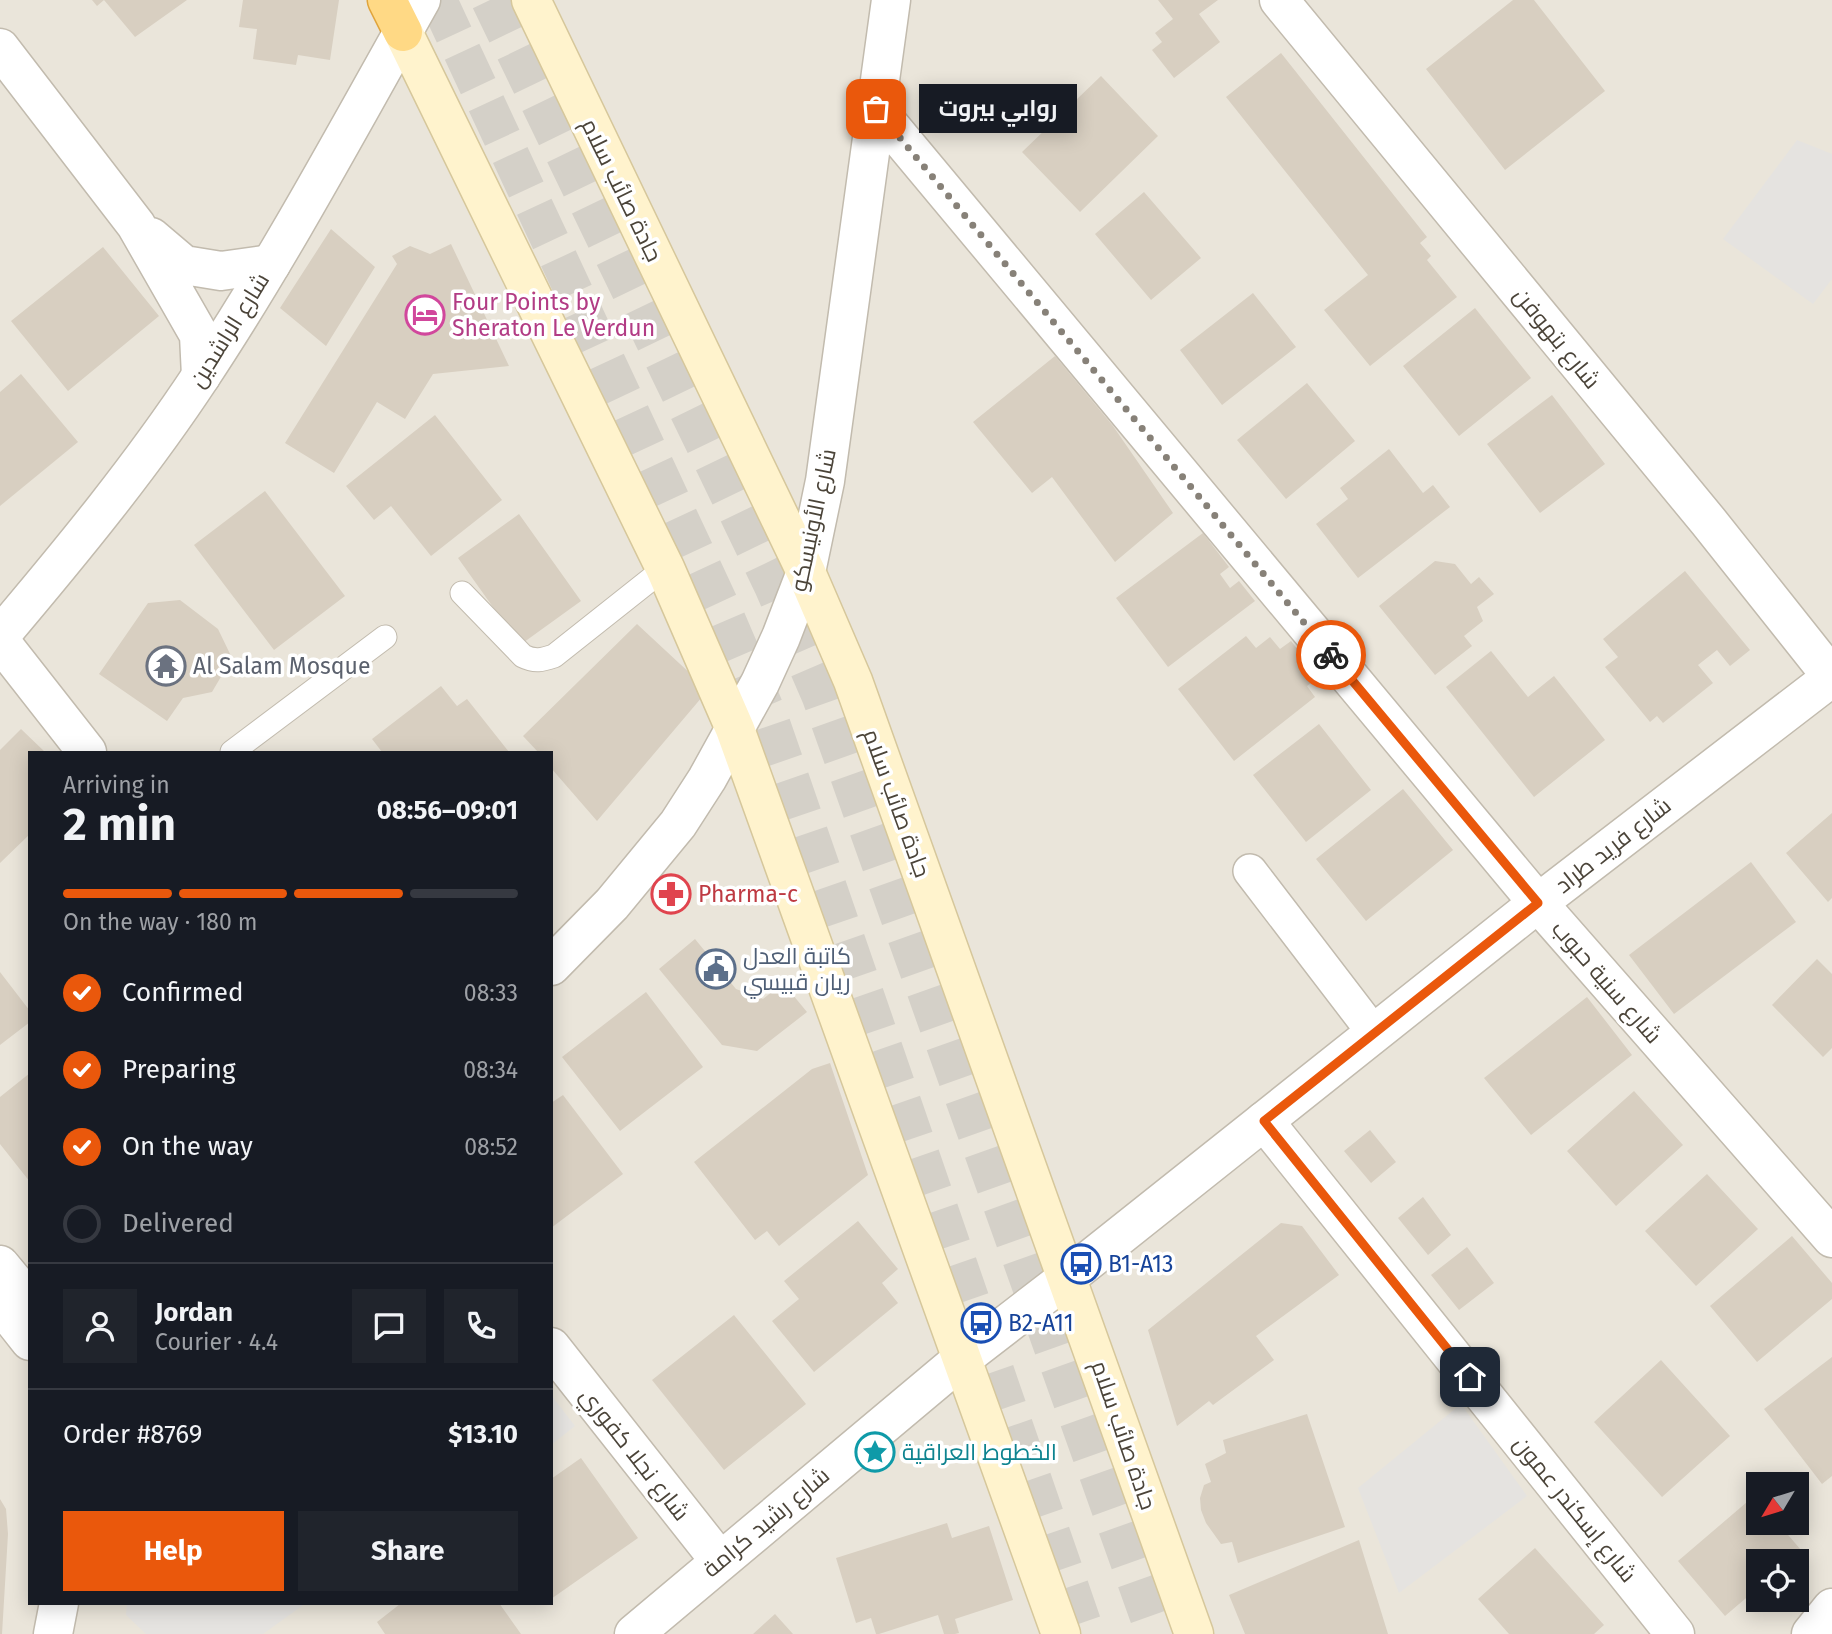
<!DOCTYPE html>
<html lang="en">
<head>
<meta charset="utf-8">
<style>
	:root { --surface:#171b24; --page:#20242c; --text:#f1f3f6; --muted:#9ea1a6; --line:#363941; --accent:#ea580c }
	body { margin:0; font-family:"Fira Sans",Cairo,sans-serif; background:var(--page); color:var(--text); height:100vh; display:flex; flex-direction:column; font-size:26px; white-space:nowrap }
	* { box-sizing:border-box; margin:0 }
	p { font-size:23px; color:var(--muted) }
	.icon { flex:none; width:38px; height:38px; fill:none; stroke:currentColor; stroke-width:2; stroke-linecap:round; stroke-linejoin:round }
	.map { position:relative; flex:1; overflow:hidden }
	.drawer { position:absolute; left:28px; top:751px; width:525px; height:854px; display:flex; flex-direction:column; background:var(--surface); border-radius:0px; box-shadow:0 4px 18px #0003 }
	.drawer>* { flex:none }
	.needle { width:46px; rotate:232deg }
	.controls { position:absolute; left:1746px; top:1472px; display:grid; gap:14px }
	.controls a { display:grid; place-items:center; width:63px; height:63px; border-radius:0px; background:var(--surface); box-shadow:0 4px 18px #0003; font-size:35px }
	.pin { position:absolute; display:grid; place-items:center; width:60px; height:60px; color:#fff; margin:-30px; border-radius:14px; box-shadow:0 4px 10px #0006 }
	.courier { position:absolute; display:grid; place-items:center; width:70px; height:70px; margin:-35px; border:5px solid #ea580c; border-radius:50%; background:#fff; color:#222; box-shadow:0 2px 9px #0007 }
	.bubble { position:absolute; height:49px; border-radius:0px; background:var(--surface); box-shadow:0 4px 18px #0003; font-size:23px; font-weight:700; line-height:49px; text-align:center }
	.overview em { font-style:normal; font-weight:700 }
	.overview div { display:flex; flex-direction:column-reverse }
	.overview { display:flex; align-items:center; justify-content:space-between; height:119px; padding:0 35px }
	h1 { font-size:46px; font-weight:700; line-height:52px }
	.bar { display:grid; grid-template-columns:repeat(4,1fr); gap:10px 7px; align-content:center; height:84px; padding:0 35px }
	.bar i { height:9px; border-radius:5px; background:var(--line) }
	.bar .current { background:var(--accent) }
	.bar p { grid-column:span 4 }
	.line { display:flex; align-items:center; gap:18px; padding:0 35px; border-top:2px solid var(--line) }
	.line div { flex:1 }
	.round { display:grid; place-items:center; flex:none; width:74px; height:74px; border-radius:0px; background:var(--page) }
	ol { padding:0 35px; list-style:none }
	li { display:flex; align-items:center; gap:21px; height:77px }
	li p { margin-inline-start:auto }
	li .icon { padding:7px; border-radius:50%; background:var(--accent); color:#fff; stroke-width:4 }
	li:last-child { color:var(--muted) }
	li i { width:38px; height:38px; border:4px solid var(--line); border-radius:50% }
	.cta { display:flex; gap:14px; margin-top:auto; padding:14px 35px }
	.cta a { flex:1; height:80px; border-radius:0px; background:var(--accent); color:#fff; font-size:28px; font-weight:700; line-height:80px; text-align:center }
	.cta a+a { background:var(--page); color:var(--text) }
	.map>svg:first-child { display:block }
</style>
</head>
<body>
<div class="map">
<svg width="1832" height="1634" viewBox="0 0 1832 1634">
	<rect width="100%" height="100%" fill="#f6f3ec"/>
	<!-- residential -->
	<path fill="#eae5da" fill-rule="evenodd" d="M0,0h1832v1634h-1832zM30,752h521v851h-521zM1759,1484h38v38h-38zM1759,1561h38v39h-38z"/>
	<!-- parking -->
	<path fill="#e5e3e0" d="M1797,140l35,14v125l-19,25 -90,-65z
		M551,1395l24,31 -24,19z
		M1461,1404l66,92 -128,97 -41,-105z
		M127,1603h179l-43,31h-117l-20,-19z"/>
	<!-- building -->
	<path fill="#d8cfc1" d="M92,0h95l-52,37 -31,-37 -7,6z
		M243,0h96l-9,60 -32,-5 -2,10 -43,-6 4,-30 -18,-2z
		M1158,0h60l-19,14 21,28 -46,36 -22,-28 10,-8 -7,-9 18,-14z
		M1513,0h21l71,91 -100,79 -79,-101z
		M1281,53l146,184 -7,6 11,13 -4,4 30,37 -87,69 -46,-56 44,-35 -142,-178z
		M1101,76l57,60 -78,76 -58,-60z
		M1144,192l57,66 -50,42 -56,-66z
		M331,229l44,38 -49,79 -46,-38z
		M451,244l58,122 -76,8 -28,45 -28,-17 -43,71 -49,-30 112,-179 -5,-8 18,-10 20,8z
		M103,247l56,69 -91,75 -57,-70z
		M1253,293l43,54 -74,58 -42,-55z
		M1475,308l56,70 -72,58 -56,-70z
		M1055,356l58,70 60,87 -58,49 -63,-85 -20,16 -59,-71z
		M21,374l57,68 -78,64v-114z
		M1307,383l48,58 -69,58 -49,-59z
		M1552,395l53,69 -65,49 -53,-69z
		M435,415l67,85 -71,56 -40,-50 -17,14 -28,-34z
		M1389,449l34,44 10,-8 17,22 -92,71 -42,-54 32,-25 -8,-11z
		M265,491l80,105 -71,54 -80,-105z
		M519,514l62,87 -61,44 -62,-87z
		M1203,533l26,34 -9,7 10,14 9,-7 16,20 -87,66 -52,-69z
		M1435,561l20,3 16,20 8,-7 15,17 -17,13 6,14 -19,15 8,10 -37,29 -56,-69z
		M1685,571l65,79 -20,16 -13,-16 -19,15 15,18 -50,40 -6,-7 -7,6 -45,-55 13,-10 -15,-18z
		M180,600l38,29 14,29 -20,34 -29,6 -16,23 -68,-47 49,-71z
		M637,624l71,66 -111,131 -46,-53v-16h-13l-15,-16z
		M1246,636l10,12 14,-11 10,12 11,-8 28,36 -12,9 8,11 -81,64 -56,-72z
		M1491,651l37,46 26,-21 51,64 -71,57 -88,-110z
		M441,686l16,20 10,-7 42,53h-127l-10,-13z
		M1319,724l52,66 -65,52 -53,-67z
		M21,729l24,23h-15v82l-30,29v-113z
		M1403,789l50,61 -87,71 -50,-62z
		M1832,813v85l-4,4 -42,-49z
		M1751,862l45,60 -122,92 -45,-59z
		M695,939l41,50 27,10 20,-16 24,29 -50,39 -35,-6 -63,-76z
		M1817,959l15,15v74l-9,9 -51,-52z
		M0,972l30,39v11l-30,23z
		M646,992l57,75 -83,64 -58,-74z
		M1587,997l45,58 -101,80 -47,-57z
		M830,1063l38,112 -89,71 -12,-15 -12,9 -61,-78 118,-93z
		M30,1073v109l-30,-38v-47z
		M1634,1091l49,54 -67,61 -49,-55z
		M563,1095l60,79 -72,54v-125z
		M1370,1130l26,32 -25,21 -27,-32z
		M1707,1174l51,55 -62,57 -51,-55z
		M1423,1197l28,38 -23,20 -30,-37z
		M858,1221l40,48 -16,14 16,20 -84,69 -42,-51 27,-22 -15,-18z
		M1281,1223l21,3 37,49 -83,61 18,24 -61,45 -4,-4 -32,25 -29,-96z
		M1792,1236l40,47v16l-75,63 -47,-56z
		M1467,1247l27,36 -35,27 -28,-35z
		M734,1315l72,89 -82,66 -72,-90z
		M1832,1357v119l-10,8 -58,-75z
		M1661,1360l69,76 -68,61 -68,-75z
		M1307,1414l38,113 -107,36 -6,-21 -11,2 -15,-21 -5,-13 -1,-12 4,-13 7,-3 -6,-18 21,-11 -3,-13z
		M581,1458l57,80 -87,61v-120z
		M1754,1496l5,5v21h18l24,28 -12,11h-30v26l-34,29 -47,-55z
		M0,1499l6,10 2,25 -6,100h-2z
		M947,1523l5,15 37,-12 24,74 -58,19 4,14 -4,1h-11l-6,-19 -59,19h-3l-5,-16 -15,5 -20,-65z
		M1359,1540l29,94h-143l-16,-39z
		M1535,1548l69,77 -10,9h-85l-31,-35z
		M399,1603h100l22,31h-136l-8,-12 23,-18z
		M775,1614l18,20h-40z"/>
	<g fill="none" stroke-linecap="round" stroke-linejoin="round">
		<!-- trunk-tunnel -->
		<path stroke="#d4d0c8" stroke-width="38" stroke-dasharray="38 19" stroke-linecap="butt" d="M438,0l288,618 45,105 315,911
			M490,0l283,586 48,111 334,937"/>
		<!-- service casing -->
		<g stroke="#c2bbae" stroke-width="25">
			<path id="service" d="M462,593l61,63c12,6 19,4 31,0l111,-88
				M232,752l153,-115"/>
		</g>
		<!-- pedestrian casing -->
		<g stroke="#c2bbae" stroke-width="36">
			<path id="pedestrian" d="M1250,871l124,162"/>
		</g>
		<!-- minor casing -->
		<g stroke="#c2bbae" stroke-width="41">
			<path id="minor" d="M1279,0l429,521 124,156
				M0,48l136,177 63,110 2,41
				M876,109l662,794 294,335
				M151,237l33,28 37,6 50,-7
				M0,641l87,111
				M1264,1121l411,513
				M0,1265l30,36
				M0,1303l30,38
				M551,1347l169,214
				M1811,1634l21,-26"/>
		</g>
		<!-- tertiary casing -->
		<g stroke="#c2bbae" stroke-width="41">
			<path id="tertiary" d="M0,636c71,-84 141,-169 201,-260 80,-121 149,-250 220,-376
				M551,966l61,-62 66,-80 29,-45 53,-96 21,-46 25,-65 19,-91 66,-481
				M53,1634l6,-31
				M634,1634l329,-276 105,-81 470,-374 294,-226"/>
		</g>
		<!-- secondary casing -->
		<g stroke="#d6c79b" stroke-width="41">
			<path id="secondary" d="M531,0l275,572 47,109 341,953
				M403,32l262,536 70,161 326,905"/>
		</g>
		<!-- trunk casing -->
		<g stroke="#e0a43c" stroke-width="41">
			<path id="trunk" d="M387,0l16,32"/>
		</g>
		<!-- service -->
		<use href="#service" stroke="#fff" stroke-width="23"/>
		<!-- pedestrian -->
		<use href="#pedestrian" stroke="#fff" stroke-width="33"/>
		<!-- minor -->
		<use href="#minor" stroke="#fff" stroke-width="38"/>
		<!-- tertiary -->
		<use href="#tertiary" stroke="#fff" stroke-width="38"/>
		<!-- secondary -->
		<use href="#secondary" stroke="#fff3cd" stroke-width="38"/>
		<!-- trunk -->
		<use href="#trunk" stroke="#ffd985" stroke-width="38"/>
	</g>
	<g fill="none" stroke-linecap="round" stroke-linejoin="round">
		<!-- done -->
		<path stroke="#878178" stroke-width="7" stroke-dasharray="0 12.6" d="M876,109l455,546"/>
		<!-- route -->
		<path stroke="#ea580c" stroke-width="9" d="M1331,655l207,248 -274,218 206,256"/>
	</g>
	<!-- icons -->
	<defs>
		<g id="hotel-ring" transform="scale(2.0125)"><circle r="9.5" fill="#fff" stroke="#d1479c" stroke-width="1.5"/><path d="M-6-4.5h1.5V1H6V5H4.5V3h-9V5H-6ZM-4 0a1.8 1.8 0 1 1 3.6 0ZM.5 0V-2.5h3Q6-2.5 6 0Z" fill="#d1479c"/></g>
		<g id="temple-ring" transform="scale(2.0125)"><circle r="9.5" fill="#fff" stroke="#6b7280" stroke-width="1.5"/><path d="M0-6L5-2H3V0L6.5 2.5H4V6H1.5V3h-3V6H-4V2.5H-6.5L-3 0V-2H-5Z" fill="#6b7280"/></g>
		<g id="pharmacy-ring" transform="scale(2.0125)"><circle r="9.5" fill="#fff" stroke="#e0444e" stroke-width="1.5"/><path d="M-2-6h4v4h4v4h-4v4h-4v-4h-4v-4h4Z" fill="#e0444e"/></g>
		<g id="civic-ring" transform="scale(2.0125)"><circle r="9.5" fill="#fff" stroke="#5c6f8a" stroke-width="1.5"/><path d="M-.6-6.5H3V-4.5H.6V-3L4-1V1h2V6H-6V1h2V-1L-.6-3ZM-1.2 2.5V6h2.4V2.5Z" fill="#5c6f8a"/></g>
		<g id="bus-ring" transform="scale(2.0125)"><circle r="9.5" fill="#fff" stroke="#1a4fb4" stroke-width="1.5"/><path d="M-5-6H5V4H4V6H2V4H-2V6H-4V4H-5ZM-3.5-4V0h7V-4ZM-3.5 1.2v1.5H-2V1.2ZM2 1.2v1.5H3.5V1.2Z" fill="#1a4fb4"/></g>
		<g id="sight-ring" transform="scale(2.0125)"><circle r="9.5" fill="#fff" stroke="#0f9aa8" stroke-width="1.5"/><path d="M0-6L1.8-2.2L6-1.7L2.9 1.2L3.7 5.4L0 3.3L-3.7 5.4L-2.9 1.2L-6-1.7L-1.8-2.2Z" fill="#0f9aa8"/></g>
	</defs>
	<g fill-rule="evenodd">
		<use href="#hotel-ring" x="425" y="315"/>
		<use href="#temple-ring" x="166" y="666"/>
		<use href="#pharmacy-ring" x="671" y="894"/>
		<use href="#civic-ring" x="716" y="969"/>
		<use href="#bus-ring" x="1081" y="1264"/>
		<use href="#bus-ring" x="981" y="1323"/>
		<use href="#sight-ring" x="875" y="1452"/>
	</g>
	<g text-anchor="middle" dominant-baseline="central" stroke-width="7" stroke-linejoin="round" paint-order="stroke">
		<!-- street labels -->
		<g font-size="23" fill="#4b4439" stroke="#fff">
			<text transform="translate(622 190) rotate(64)">جادة صائب سلام</text>
			<text transform="translate(229 330) rotate(-58)">شارع الراشدين</text>
			<text transform="translate(1557 338) rotate(51)">شارع بتهوفن</text>
			<text transform="translate(813 520) rotate(-78)">شارع الأونيسكو</text>
			<text transform="translate(897 803) rotate(70)">جادة صائب سلام</text>
			<text transform="translate(1613 845) rotate(-38)">شارع فريد طراد</text>
			<text transform="translate(1607 982) rotate(49)">شارع سنية حبوب</text>
			<text transform="translate(1124 1435) rotate(71)">جادة صائب سلام</text>
			<text transform="translate(635 1454) rotate(52)">شارع نجلا كفوري</text>
			<text transform="translate(1575 1509) rotate(51)">شارع إسكندر عمون</text>
			<text transform="translate(766 1522) rotate(-40)">شارع رشيد كرامة</text>
		</g>
		<!-- hotel labels -->
		<g font-size="23" fill="#b23c85" stroke="#fff" text-anchor="start">
			<text x="452" y="302">Four Points by<tspan x="452" dy="26">Sheraton Le Verdun</tspan></text>
		</g>
		<!-- worship labels -->
		<g font-size="23" fill="#5b616d" stroke="#fff" text-anchor="start">
			<text x="193" y="666">Al Salam Mosque</text>
		</g>
		<!-- health labels -->
		<g font-size="23" fill="#be3a42" stroke="#fff" text-anchor="start">
			<text x="698" y="894">Pharma-c</text>
		</g>
		<!-- service labels -->
		<g font-size="23" fill="#4e5e75" stroke="#fff" text-anchor="start">
			<text x="743" y="956">كاتبة العدل<tspan x="743" dy="26">ريان قبيسي</tspan></text>
		</g>
		<!-- transit labels -->
		<g font-size="23" fill="#164399" stroke="#fff" text-anchor="start">
			<text x="1108" y="1264">B1-A13</text>
			<text x="1008" y="1323">B2-A11</text>
		</g>
		<!-- culture labels -->
		<g font-size="23" fill="#0d838f" stroke="#fff" text-anchor="start">
			<text x="902" y="1452">الخطوط العراقية</text>
		</g>
	</g>
</svg>
<div class="controls">
<a><svg class="needle" viewBox="-14 -14 28 28"><path d="M0-13l5 13h-10z" fill="#e53935"/><path d="M0 13l5-13h-10z" fill="#9ea1a6"/></svg></a>
<a><svg class="icon" aria-label="locate" viewBox="0 0 24 24"><circle cx="12" cy="12" r="6"/><path d="M12 2v4M12 18v4M2 12h4M18 12h4"/></svg></a>
</div>
<div class="pin" style="left:876px;top:109px;background:#ea580c"><svg class="icon" aria-label="bag" viewBox="0 0 24 24"><path d="M5 8h14l-1 12H6zM9 8a3 3 0 0 1 6 0"/></svg></div>
<div class="pin" style="left:1470px;top:1377px;background:#1f2937"><svg class="icon" aria-label="home" viewBox="0 0 24 24"><path d="M3 11l9-7 9 7M6 9v11h12V9"/></svg></div>
<div class="courier" style="left:1331px;top:655px"><svg class="icon" aria-label="bike" viewBox="0 0 24 24"><circle cx="6" cy="16" r="4"/><circle cx="18" cy="16" r="4"/><path d="M6 16l4-8h5l3 8M10 8l3 8H6M13 5h3"/></svg></div>
<div class="bubble" style="left:919px;top:84px;width:158px">روابي بيروت</div>
<section class="drawer">
<div class="overview"><div><h1>2 min</h1><p>Arriving in</p></div><em>08:56–09:01</em></div>
<div class="bar"><i class="current"></i><i class="current"></i><i class="current"></i><i></i><p>On the way · 180 m</p></div>
<ol>
<li><svg class="icon" aria-label="check" viewBox="0 0 24 24"><path d="M5 12l5 5 9-10"/></svg>Confirmed<p>08:33</p></li>
<li><svg class="icon" aria-label="check" viewBox="0 0 24 24"><path d="M5 12l5 5 9-10"/></svg>Preparing<p>08:34</p></li>
<li><svg class="icon" aria-label="check" viewBox="0 0 24 24"><path d="M5 12l5 5 9-10"/></svg>On the way<p>08:52</p></li>
<li><i></i>Delivered</li>
</ol>
<div class="line" style="height:126px"><a class="round"><svg class="icon" aria-label="person" viewBox="0 0 24 24"><circle cx="12" cy="8" r="4"/><path d="M4 21q1-7 8-7t8 7"/></svg></a><div><b>Jordan</b><p>Courier · 4.4</p></div><a class="round"><svg class="icon" aria-label="chat" viewBox="0 0 24 24"><path d="M4 5h16v11H9l-5 4z"/></svg></a><a class="round"><svg class="icon" aria-label="phone" viewBox="0 0 24 24"><path d="M5 4h4l2 5-3 2q2 4 5 5l2-3 5 2v4C11 20 4 13 5 4z"/></svg></a></div>
<div class="line" style="height:91px"><div>Order #8769</div><b>$13.10</b></div>
<div class="cta"><a>Help</a><a>Share</a></div>
</section>
</div>
</body>
</html>
